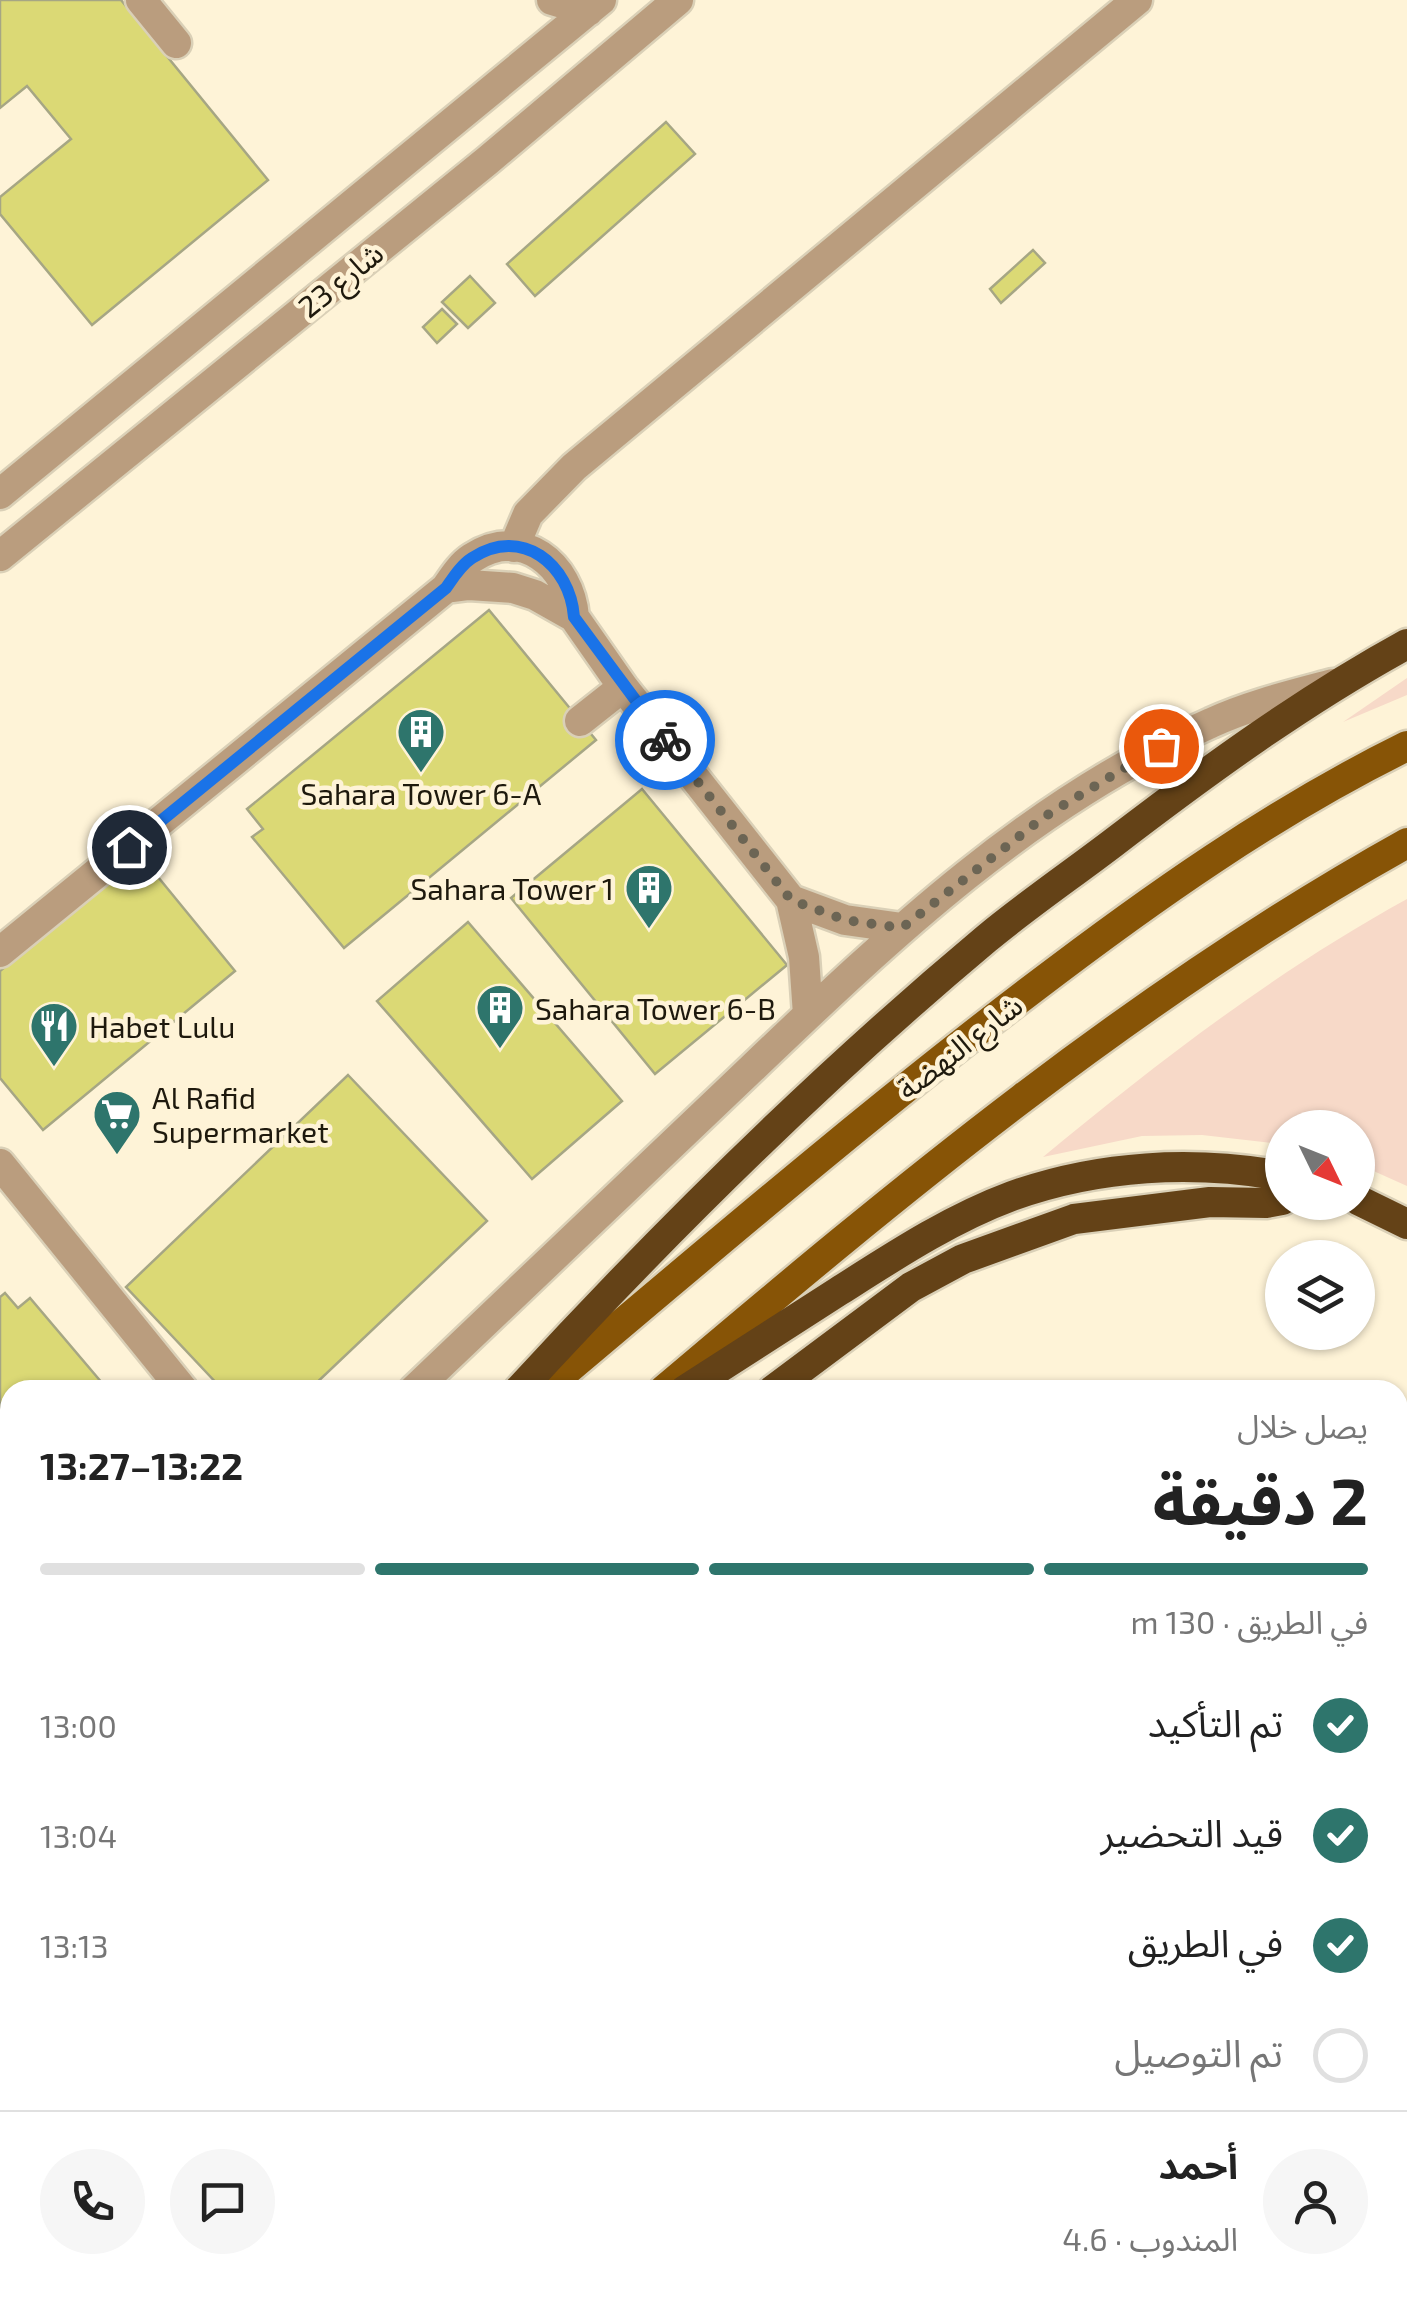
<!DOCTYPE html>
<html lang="ar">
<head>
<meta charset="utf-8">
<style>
	:root { --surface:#fff; --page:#f6f6f6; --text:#222; --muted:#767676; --line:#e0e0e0; --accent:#2e756c }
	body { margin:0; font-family:"Exo 2","Noto Sans Arabic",sans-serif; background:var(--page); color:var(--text); direction:rtl; height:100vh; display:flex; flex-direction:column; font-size:38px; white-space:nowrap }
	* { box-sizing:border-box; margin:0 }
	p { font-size:32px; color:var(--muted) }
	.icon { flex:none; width:55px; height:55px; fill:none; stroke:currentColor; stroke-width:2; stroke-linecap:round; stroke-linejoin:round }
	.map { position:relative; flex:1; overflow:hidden; direction:ltr }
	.panel { position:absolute; left:0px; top:1380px; width:1408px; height:932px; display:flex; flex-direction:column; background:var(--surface); border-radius:30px 30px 0 0; box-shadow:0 2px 8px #0004; direction:rtl }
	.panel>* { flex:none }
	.needle { width:65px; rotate:133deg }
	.controls { position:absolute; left:1265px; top:1110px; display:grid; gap:20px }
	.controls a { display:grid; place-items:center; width:110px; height:110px; border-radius:50%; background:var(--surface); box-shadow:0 2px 8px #0004; font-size:50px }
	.pin { position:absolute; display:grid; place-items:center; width:85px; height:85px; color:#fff; margin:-42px; border:5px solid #fff; border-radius:50%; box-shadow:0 2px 10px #0007 }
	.courier { position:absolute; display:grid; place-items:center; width:100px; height:100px; margin:-50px; border:8px solid #1a73e8; border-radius:50%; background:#fff; color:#222; box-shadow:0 2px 12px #0007 }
	.overview em { font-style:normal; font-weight:700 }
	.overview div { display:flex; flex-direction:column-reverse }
	.overview { display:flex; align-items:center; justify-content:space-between; height:170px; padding:0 40px }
	h1 { font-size:65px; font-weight:700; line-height:75px }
	.bar { display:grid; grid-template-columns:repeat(4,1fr); gap:15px 10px; align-content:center; height:120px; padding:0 40px }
	.bar i { height:12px; border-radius:8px; background:var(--line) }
	.bar .on { background:var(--accent) }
	.bar p { grid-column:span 4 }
	.line { display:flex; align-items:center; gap:25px; padding:0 40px; border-top:2px solid var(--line) }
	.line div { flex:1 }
	.round { display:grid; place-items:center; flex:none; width:105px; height:105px; border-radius:52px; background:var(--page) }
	ol { padding:0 40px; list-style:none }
	li { display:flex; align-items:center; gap:30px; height:110px }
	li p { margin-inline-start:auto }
	li .icon { padding:10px; border-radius:50%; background:var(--accent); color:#fff; stroke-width:4 }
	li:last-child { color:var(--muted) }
	li i { width:55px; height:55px; border:5px solid var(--line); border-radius:50% }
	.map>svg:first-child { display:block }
</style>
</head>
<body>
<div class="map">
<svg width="1407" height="2311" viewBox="0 0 1407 2311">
	<rect width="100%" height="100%" fill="#fef3d7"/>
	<!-- green -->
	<path fill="#f7d9c8" d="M1407,678v17l-64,27z
		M1407,899v287l-49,-22v-36h-76v16l-80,-9 -60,1 -99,21c115,-95 233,-186 364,-258z"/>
	<!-- building -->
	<path fill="#dbd975" stroke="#a6a684" stroke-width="2.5" d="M0,0h121l147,180 -176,145 -92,-111v-17l71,-58 -44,-53 -27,22z
		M666,122l29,32 -160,142 -28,-32z
		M1033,250l12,13 -44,40 -11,-14z
		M470,276l25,27 -27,25 -26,-26z
		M442,309l15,15 -20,19 -14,-16z
		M489,610l107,130 -252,208 -92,-111 11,-8 -16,-20z
		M642,789l145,176 -132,109 -144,-176z
		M140,855l95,116 -192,159 -43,-52v-107z
		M468,922l154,179 -90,78 -155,-178z
		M348,1075l139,146 -178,169h-86l-97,-103z
		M5,1293l13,15 12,-10 78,92h-98v130l-10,-11v-212z
		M0,1587l10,13v77l-10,9z
		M10,2096v30l-10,-13v-8z
		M154,2302h193l-10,9h-176z
		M1055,2302h127l-5,9h-107z"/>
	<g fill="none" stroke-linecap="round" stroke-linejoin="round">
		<!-- minor casing -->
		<g stroke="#dad0b7" stroke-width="35">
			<path id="minor" d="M141,0l35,43
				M552,0l36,11
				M0,494l601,-494
				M514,547l14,-33 46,-47 563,-467
				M0,556l487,-395 191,-161
				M446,588l23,-3 44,3 22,7 39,22 49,70 168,213 13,57 4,58
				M580,721l43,-34
				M791,900l54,20 57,8
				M0,952l446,-364c7,-10 15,-23 26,-30 50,-33 98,7 102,59
				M0,1164l183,226
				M414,1390c104,-99 208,-198 312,-297 147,-140 296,-288 485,-370 39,-18 81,-28 122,-39
				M0,1749l10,-8
				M0,1991l10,-17
				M1398,2013l9,5
				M0,2088l10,-12
				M0,2206l10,13
				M75,2302l7,9
				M775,2302l17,9
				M938,2302l14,9
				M434,2311l11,-9
				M479,2311l9,-9
				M640,2311l13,-9"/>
		</g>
		<!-- major casing -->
		<g stroke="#dad0b7" stroke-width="35">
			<path id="major" d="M543,1390c161,-135 321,-273 488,-400 119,-91 242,-178 376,-244
				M664,1390c235,-199 473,-397 743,-547
				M0,1840l10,-8
				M0,1949l10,-8"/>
		</g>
		<!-- highway casing -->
		<g stroke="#dad0b7" stroke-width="35">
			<path id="highway" d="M1358,1200l49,24
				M519,1390c146,-159 301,-312 467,-451 41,-34 85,-64 127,-96 94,-72 190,-142 294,-199
				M685,1390c51,-33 102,-66 154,-99 55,-35 111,-72 173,-95 87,-31 181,-36 270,-20
				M773,1390l138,-103 52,-28 111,-40 136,-17 56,1 16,-3
				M0,2046l10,-9"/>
		</g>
		<!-- minor -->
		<use href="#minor" stroke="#ba9d7e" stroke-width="30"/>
		<!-- major -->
		<use href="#major" stroke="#875406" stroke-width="30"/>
		<!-- highway -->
		<use href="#highway" stroke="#644217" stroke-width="30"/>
	</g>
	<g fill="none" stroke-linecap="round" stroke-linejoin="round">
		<!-- done -->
		<path stroke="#6c6554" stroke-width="10" stroke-dasharray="0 18" d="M665,740l126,160 54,20 57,8 142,-111 117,-71"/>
		<!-- route -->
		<path stroke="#1a73e8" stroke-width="12" d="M129,847l317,-259c7,-10 15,-23 26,-30 50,-33 98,7 102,59l91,123"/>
	</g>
	<!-- icons -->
	<defs>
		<g id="building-pin" transform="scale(2.5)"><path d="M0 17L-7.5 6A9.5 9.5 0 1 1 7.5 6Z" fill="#2e756c" stroke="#fef3d7"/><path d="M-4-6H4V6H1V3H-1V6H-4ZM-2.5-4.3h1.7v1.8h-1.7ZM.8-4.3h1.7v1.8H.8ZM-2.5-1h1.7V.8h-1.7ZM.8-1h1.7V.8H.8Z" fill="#fff"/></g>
		<g id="restaurant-pin" transform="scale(2.5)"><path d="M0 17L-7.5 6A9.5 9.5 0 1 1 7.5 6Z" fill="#2e756c" stroke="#fef3d7"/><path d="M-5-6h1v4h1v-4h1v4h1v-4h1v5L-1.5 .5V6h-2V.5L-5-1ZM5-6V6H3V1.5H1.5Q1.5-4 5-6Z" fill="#fff"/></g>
		<g id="supermarket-pin" transform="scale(2.5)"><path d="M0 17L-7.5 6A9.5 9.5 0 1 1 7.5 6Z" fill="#2e756c" stroke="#fef3d7"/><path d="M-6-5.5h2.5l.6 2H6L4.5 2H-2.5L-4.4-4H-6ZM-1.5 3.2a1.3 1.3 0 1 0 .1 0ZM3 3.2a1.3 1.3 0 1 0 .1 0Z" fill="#fff"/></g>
	</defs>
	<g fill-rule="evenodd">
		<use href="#building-pin" x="421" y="732"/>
		<use href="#building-pin" x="649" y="888"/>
		<use href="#building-pin" x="500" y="1008"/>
		<use href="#restaurant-pin" x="54" y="1026"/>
		<use href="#supermarket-pin" x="117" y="1114"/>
	</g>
	<g text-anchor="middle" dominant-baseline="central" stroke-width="9" stroke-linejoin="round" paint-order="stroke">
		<!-- street labels -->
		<g font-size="30" fill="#1e190d" stroke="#fef3d7">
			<text transform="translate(340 279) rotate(-39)">شارع 23</text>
			<text transform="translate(959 1046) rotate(-38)">شارع النهضة</text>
		</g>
		<!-- poi labels -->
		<g font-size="30" fill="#1e190d" stroke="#fef3d7" text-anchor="start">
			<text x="421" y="793" text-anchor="middle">Sahara Tower 6-A</text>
			<text x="614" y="888" text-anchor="end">Sahara Tower 1</text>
			<text x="535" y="1008">Sahara Tower 6-B</text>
			<text x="89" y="1026">Habet Lulu</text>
			<text x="152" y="1097">Al Rafid<tspan x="152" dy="34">Supermarket</tspan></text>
		</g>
	</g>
</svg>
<div class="controls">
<a><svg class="needle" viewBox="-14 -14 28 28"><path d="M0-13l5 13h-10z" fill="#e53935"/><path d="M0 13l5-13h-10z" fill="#767676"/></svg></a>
<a><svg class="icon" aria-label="layers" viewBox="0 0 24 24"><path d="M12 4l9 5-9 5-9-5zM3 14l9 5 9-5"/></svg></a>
</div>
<div class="pin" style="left:1161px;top:746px;background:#ea580c"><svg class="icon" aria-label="bag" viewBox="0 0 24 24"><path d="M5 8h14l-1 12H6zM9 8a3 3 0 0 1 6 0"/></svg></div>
<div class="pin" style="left:129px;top:847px;background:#1f2937"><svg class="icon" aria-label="home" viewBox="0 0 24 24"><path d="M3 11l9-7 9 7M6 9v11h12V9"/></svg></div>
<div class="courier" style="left:665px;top:740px"><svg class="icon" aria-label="bike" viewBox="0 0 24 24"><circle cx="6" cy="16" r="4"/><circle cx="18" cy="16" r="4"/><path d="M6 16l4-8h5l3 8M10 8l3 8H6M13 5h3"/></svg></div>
<section class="panel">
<div class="overview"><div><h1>2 دقيقة</h1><p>يصل خلال</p></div><em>13:22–13:27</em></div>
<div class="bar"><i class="on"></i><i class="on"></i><i class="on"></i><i></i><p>في الطريق · 130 m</p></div>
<ol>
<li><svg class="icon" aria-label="check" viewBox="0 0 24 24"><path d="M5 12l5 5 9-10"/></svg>تم التأكيد<p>13:00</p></li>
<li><svg class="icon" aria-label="check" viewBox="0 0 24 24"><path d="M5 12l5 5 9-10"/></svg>قيد التحضير<p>13:04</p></li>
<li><svg class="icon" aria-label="check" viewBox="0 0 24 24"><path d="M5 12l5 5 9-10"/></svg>في الطريق<p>13:13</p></li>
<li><i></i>تم التوصيل</li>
</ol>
<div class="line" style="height:180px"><a class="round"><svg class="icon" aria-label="person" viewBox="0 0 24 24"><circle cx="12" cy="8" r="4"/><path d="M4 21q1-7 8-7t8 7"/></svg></a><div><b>أحمد</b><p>المندوب · 4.6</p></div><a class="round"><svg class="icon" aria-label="chat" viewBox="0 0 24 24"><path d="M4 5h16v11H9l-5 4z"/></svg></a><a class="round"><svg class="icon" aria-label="phone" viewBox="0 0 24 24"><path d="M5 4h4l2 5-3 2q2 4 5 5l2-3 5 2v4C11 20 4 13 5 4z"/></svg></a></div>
</section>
</div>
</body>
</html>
